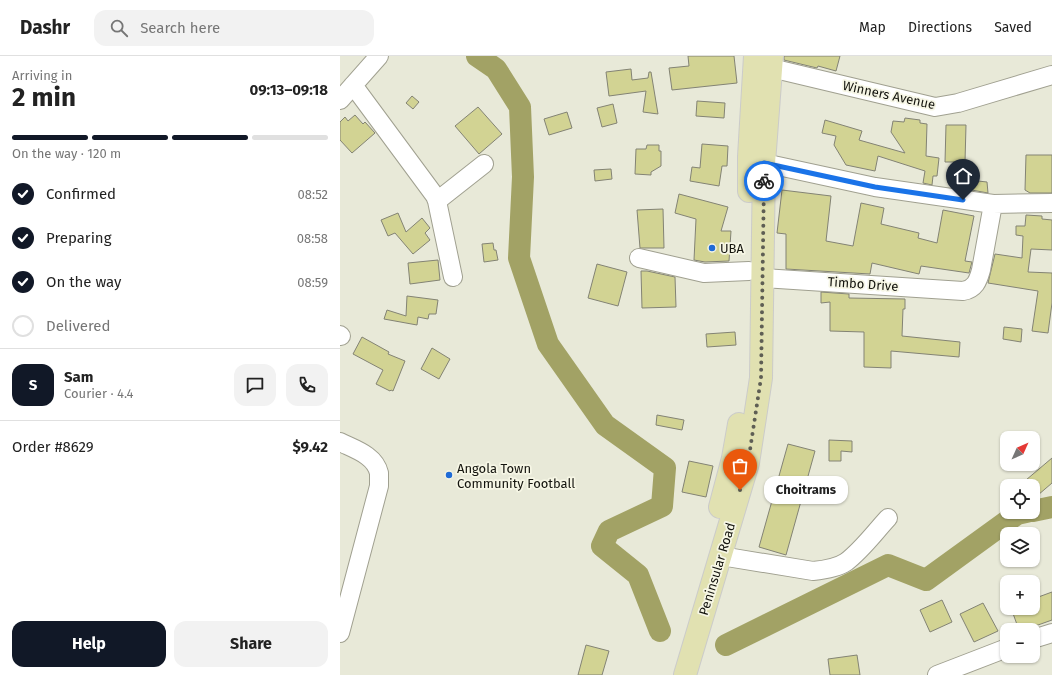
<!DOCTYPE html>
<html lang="en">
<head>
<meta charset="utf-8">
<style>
	:root { --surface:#fff; --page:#f2f2f2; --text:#222; --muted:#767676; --line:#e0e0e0; --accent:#111827 }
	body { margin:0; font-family:"Fira Sans",sans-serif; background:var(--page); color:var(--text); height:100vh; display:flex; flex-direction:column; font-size:15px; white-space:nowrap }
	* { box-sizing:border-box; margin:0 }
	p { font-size:13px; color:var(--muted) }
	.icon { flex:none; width:22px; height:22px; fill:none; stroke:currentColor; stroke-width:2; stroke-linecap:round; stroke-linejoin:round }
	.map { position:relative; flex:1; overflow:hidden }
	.details { display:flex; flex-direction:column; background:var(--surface); width:340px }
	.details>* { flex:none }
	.needle { width:26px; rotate:45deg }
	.controls { position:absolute; left:660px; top:375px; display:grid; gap:8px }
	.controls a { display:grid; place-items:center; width:40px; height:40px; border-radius:8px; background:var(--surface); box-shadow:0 1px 3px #0004; font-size:20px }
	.pin { position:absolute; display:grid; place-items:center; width:34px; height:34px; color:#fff; margin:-41px -17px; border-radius:50% 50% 50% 0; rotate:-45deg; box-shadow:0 0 4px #0007 }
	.pin .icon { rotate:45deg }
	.courier { position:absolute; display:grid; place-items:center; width:40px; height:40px; margin:-20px; border:3px solid #1a73e8; border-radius:50%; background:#fff; color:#222; box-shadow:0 1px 5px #0007 }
	.bubble { position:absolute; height:28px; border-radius:12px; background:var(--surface); box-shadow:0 1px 3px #0004; font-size:13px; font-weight:700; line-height:28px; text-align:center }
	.headline em { font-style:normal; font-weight:700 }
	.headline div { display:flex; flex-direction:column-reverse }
	.headline { display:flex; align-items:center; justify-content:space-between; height:68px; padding:0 12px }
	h1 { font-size:26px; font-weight:700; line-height:30px }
	.bar { display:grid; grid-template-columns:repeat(4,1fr); gap:6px 4px; align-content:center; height:48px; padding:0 12px }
	.bar i { height:5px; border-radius:3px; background:var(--line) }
	.bar .active { background:var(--accent) }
	.bar p { grid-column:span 4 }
	.line { display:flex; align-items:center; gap:10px; padding:0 12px; border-top:1px solid var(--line) }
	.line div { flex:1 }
	.round { display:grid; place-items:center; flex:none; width:42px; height:42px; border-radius:12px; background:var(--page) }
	ol { padding:0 12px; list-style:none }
	li { display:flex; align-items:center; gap:12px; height:44px }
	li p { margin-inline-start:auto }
	li .icon { padding:4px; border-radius:50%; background:var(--accent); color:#fff; stroke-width:4 }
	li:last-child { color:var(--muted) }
	li i { width:22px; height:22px; border:2px solid var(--line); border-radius:50% }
	.button { display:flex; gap:8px; margin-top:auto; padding:8px 12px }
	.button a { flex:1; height:46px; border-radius:12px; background:var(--accent); color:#fff; font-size:16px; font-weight:700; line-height:46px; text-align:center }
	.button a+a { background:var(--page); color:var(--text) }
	header { display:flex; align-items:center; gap:24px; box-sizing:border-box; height:56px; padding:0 20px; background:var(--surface); border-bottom:1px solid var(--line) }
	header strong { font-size:19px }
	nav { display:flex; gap:22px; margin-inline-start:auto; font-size:14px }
	.search { width:280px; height:36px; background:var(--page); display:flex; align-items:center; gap:10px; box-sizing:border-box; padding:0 14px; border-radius:12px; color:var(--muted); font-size:15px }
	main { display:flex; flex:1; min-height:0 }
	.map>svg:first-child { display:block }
</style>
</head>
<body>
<header>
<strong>Dashr</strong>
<div class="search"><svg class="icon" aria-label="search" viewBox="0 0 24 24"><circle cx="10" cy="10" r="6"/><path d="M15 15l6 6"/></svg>Search here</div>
<nav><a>Map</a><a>Directions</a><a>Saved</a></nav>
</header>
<main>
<section class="details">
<div class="headline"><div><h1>2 min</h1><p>Arriving in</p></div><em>09:13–09:18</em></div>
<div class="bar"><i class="active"></i><i class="active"></i><i class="active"></i><i></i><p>On the way · 120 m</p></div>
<ol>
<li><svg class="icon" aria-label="check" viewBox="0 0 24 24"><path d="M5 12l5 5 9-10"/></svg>Confirmed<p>08:52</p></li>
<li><svg class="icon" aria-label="check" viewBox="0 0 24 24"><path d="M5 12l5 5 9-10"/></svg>Preparing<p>08:58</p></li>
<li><svg class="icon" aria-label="check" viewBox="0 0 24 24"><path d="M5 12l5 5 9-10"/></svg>On the way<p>08:59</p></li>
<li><i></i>Delivered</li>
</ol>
<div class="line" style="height:72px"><b class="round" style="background:var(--accent);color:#fff">S</b><div><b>Sam</b><p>Courier · 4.4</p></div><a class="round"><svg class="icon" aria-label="chat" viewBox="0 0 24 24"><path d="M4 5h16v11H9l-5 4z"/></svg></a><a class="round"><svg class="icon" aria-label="phone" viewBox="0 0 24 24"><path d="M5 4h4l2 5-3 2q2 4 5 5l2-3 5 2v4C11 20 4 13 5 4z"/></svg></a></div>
<div class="line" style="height:52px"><div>Order #8629</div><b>$9.42</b></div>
<div class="button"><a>Help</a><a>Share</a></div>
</section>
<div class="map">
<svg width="712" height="619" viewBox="0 0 712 619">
	<rect width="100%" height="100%" fill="#e8e9d8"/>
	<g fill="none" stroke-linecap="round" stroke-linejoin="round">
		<!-- river -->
		<path stroke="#a2a265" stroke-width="22" d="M137,0l19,13 24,38 3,70 -4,81 29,86 57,81 60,43 -3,38 -53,25 -7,15 36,29 22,56
			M693,455l19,-4
			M386,589l162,-80 38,15 91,-66 9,-2"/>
	</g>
	<!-- building -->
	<path fill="#d2d393" stroke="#838374" d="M348,0h46l3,27 -65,7 -3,-22 20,-2z
		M444,0h56l-4,15 -18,-5 -1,2 -29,-7 -4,-1z
		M291,13l1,11 16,-2 1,-6h2l7,42 -15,-2 3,-21 -37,5 -3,-24z
		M72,40l7,6 -6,7 -7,-6z
		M357,45l28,2 -1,15 -28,-2z
		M273,48l4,19 -15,4 -5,-19z
		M138,51l24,27 -23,20 -24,-28z
		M227,56l5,16 -23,7 -5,-16z
		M15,59l8,9 2,-2 10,11 -23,20 -12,-13v-18l5,-5 3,4z
		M565,62l15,2v3l7,1 -1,32 13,2 -2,18h-4l-1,9 -9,-2 2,-12 -47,-15 -3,15 -29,-6 -12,-20 2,-9 -14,-3 3,-13 37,11 -3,9 46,13 -14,-21 2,-11 11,1z
		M606,69h20l-1,37h-20z
		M362,88l26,2 -1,20h-5l-3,20 -29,-5 2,-14 8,1z
		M307,89h12v6h2v15l-10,6v3l-16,-1 1,-25h10z
		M686,99h26v38h-22l-5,-3z
		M271,113l1,10 -17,2 -1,-11z
		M625,115h13v10l9,1 1,11 -22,-4z
		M442,134l49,6 -5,45 27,5 8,-43 23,5 -3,16 38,9 -1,5 19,5 6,-33 31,6 -9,45 7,1 -3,11 -48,-7 -2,8 -47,-11 -2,11 -84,-5v-35l-9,-1z
		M339,138l49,13 -7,24h10l-2,30 -24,1 -11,-2 2,-41 -21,-6z
		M323,153l1,39h-24l-3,-38z
		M58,157l8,19 16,-14 8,10 -5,5 5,7 -17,14 -18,-21 -7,3 -7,-16z
		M686,159l16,1v3l10,1v30l-21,-1 -3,23 24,1v30l-4,30 -16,-2 6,-40 -50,-8 7,-29 27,4 1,-22 -7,-1v-9h9z
		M153,187l1,7h2l2,10 -14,2 -2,-18z
		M98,204l2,20 -30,4 -2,-21z
		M257,208l30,8 -9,34 -30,-8z
		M301,215h6l28,6 1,30 -34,1z
		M481,236l28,2v4l56,1v10h-2l-1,27 58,6 -1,15 -68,-6v17l-27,-1v-35l-34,-1v-29l-9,1z
		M67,240l31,4 -2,14h-7l-1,5 -10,-2 -1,8 -33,-6 3,-9 19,6z
		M664,271l18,2 -1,13 -18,-3z
		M395,276l1,13 -29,2 -1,-13z
		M22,281l27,15 -1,2 17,7 -12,30 -2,-1 -1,1 -14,-7 7,-14 -30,-16z
		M92,292l18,11 -11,20 -18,-10z
		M317,359l27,5 -2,10 -26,-5z
		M489,384l23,1v11l-11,-1v10h-12z
		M448,388l27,7 -29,104 -27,-8z
		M712,402v25l-14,12 -5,-6v-3h-3l-4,-6z
		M349,405l24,5 -7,31 -24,-5z
		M712,536v28l-28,10h-5l-8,-22h22v-9z
		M602,544l10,22 -22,10 -10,-22z
		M643,547l15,28 -24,11 -14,-28z
		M246,589l23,6 -7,24h-24z
		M517,599l3,20h-30l-2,-16z"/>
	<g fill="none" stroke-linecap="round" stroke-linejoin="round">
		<!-- minor casing -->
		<g stroke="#a0a090" stroke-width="20">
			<path id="minor" d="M418,10l13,2 164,39 23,-4 94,-28
				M13,29l82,111 2,5 16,76
				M0,44l39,-44
				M424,107l111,24 118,17 59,-1
				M97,145l47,-37
				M299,202l65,15 45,-2
				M423,222l200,13c12,-2 15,-10 18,-21l12,-66
				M0,279l1,1
				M0,386c14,7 35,13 39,31 0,4 0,9 0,13l-39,147
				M381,500l92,15c10,-1 24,-3 33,-9 16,-12 29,-30 42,-44
				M693,583l19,-6
				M597,619l70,-27"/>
		</g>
		<!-- major casing -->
		<g stroke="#cbcbca" stroke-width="24">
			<path id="major" d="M409,135v-34l6,-101
				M380,451l13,-49 6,-34
				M345,619l63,-212 13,-85 3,-215 8,-107"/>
		</g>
		<!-- minor -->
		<use href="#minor" stroke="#fff" stroke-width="18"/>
		<!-- major -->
		<use href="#major" stroke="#e1e1b1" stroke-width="22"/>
	</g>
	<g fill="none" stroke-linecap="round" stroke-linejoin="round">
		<!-- done -->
		<path stroke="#5e5e54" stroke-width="4" stroke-dasharray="0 7.2" d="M400,434l8,-27 13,-85 3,-197"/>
		<!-- route -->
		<path stroke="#1a73e8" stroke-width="5" d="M424,125v-18l111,24 88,13"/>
	</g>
	<!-- markers -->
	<g fill="#1f6bd6" stroke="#f6f6e5" stroke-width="1.5">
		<circle cx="372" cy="192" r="4"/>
		<circle cx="109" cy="419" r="4"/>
	</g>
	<g text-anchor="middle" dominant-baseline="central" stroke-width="3.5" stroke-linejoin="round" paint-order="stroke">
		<!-- street labels -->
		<g font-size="13" fill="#13130d" stroke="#f6f6e5">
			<text transform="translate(549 39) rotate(12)">Winners Avenue</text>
			<text transform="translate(523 228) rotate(4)">Timbo Drive</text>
			<text transform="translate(377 513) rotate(-73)">Peninsular Road</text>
		</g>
		<!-- poi labels -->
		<g font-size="13" fill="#13130d" stroke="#f6f6e5" text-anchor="start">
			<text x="380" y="192">UBA</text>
			<text x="117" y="412">Angola Town<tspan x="117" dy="15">Community Football</tspan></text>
		</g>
	</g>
</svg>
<div class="controls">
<a><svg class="needle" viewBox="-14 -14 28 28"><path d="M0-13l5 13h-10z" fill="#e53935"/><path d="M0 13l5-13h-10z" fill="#767676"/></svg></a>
<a><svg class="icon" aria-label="locate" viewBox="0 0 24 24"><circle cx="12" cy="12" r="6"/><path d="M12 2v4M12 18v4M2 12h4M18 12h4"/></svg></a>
<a><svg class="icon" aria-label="layers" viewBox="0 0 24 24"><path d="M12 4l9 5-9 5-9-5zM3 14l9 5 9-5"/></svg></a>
<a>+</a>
<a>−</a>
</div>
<div class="pin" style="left:400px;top:434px;background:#ea580c"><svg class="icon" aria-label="bag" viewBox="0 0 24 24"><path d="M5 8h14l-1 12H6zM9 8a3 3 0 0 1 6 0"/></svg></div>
<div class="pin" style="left:623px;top:144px;background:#1f2937"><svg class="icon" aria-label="home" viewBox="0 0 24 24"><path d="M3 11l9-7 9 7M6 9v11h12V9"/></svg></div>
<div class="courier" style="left:424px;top:125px"><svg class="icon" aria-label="bike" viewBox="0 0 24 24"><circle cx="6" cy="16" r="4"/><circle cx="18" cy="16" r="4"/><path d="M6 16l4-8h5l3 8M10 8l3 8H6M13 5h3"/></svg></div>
<div class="bubble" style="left:424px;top:420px;width:84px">Choitrams</div>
</div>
</main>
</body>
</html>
